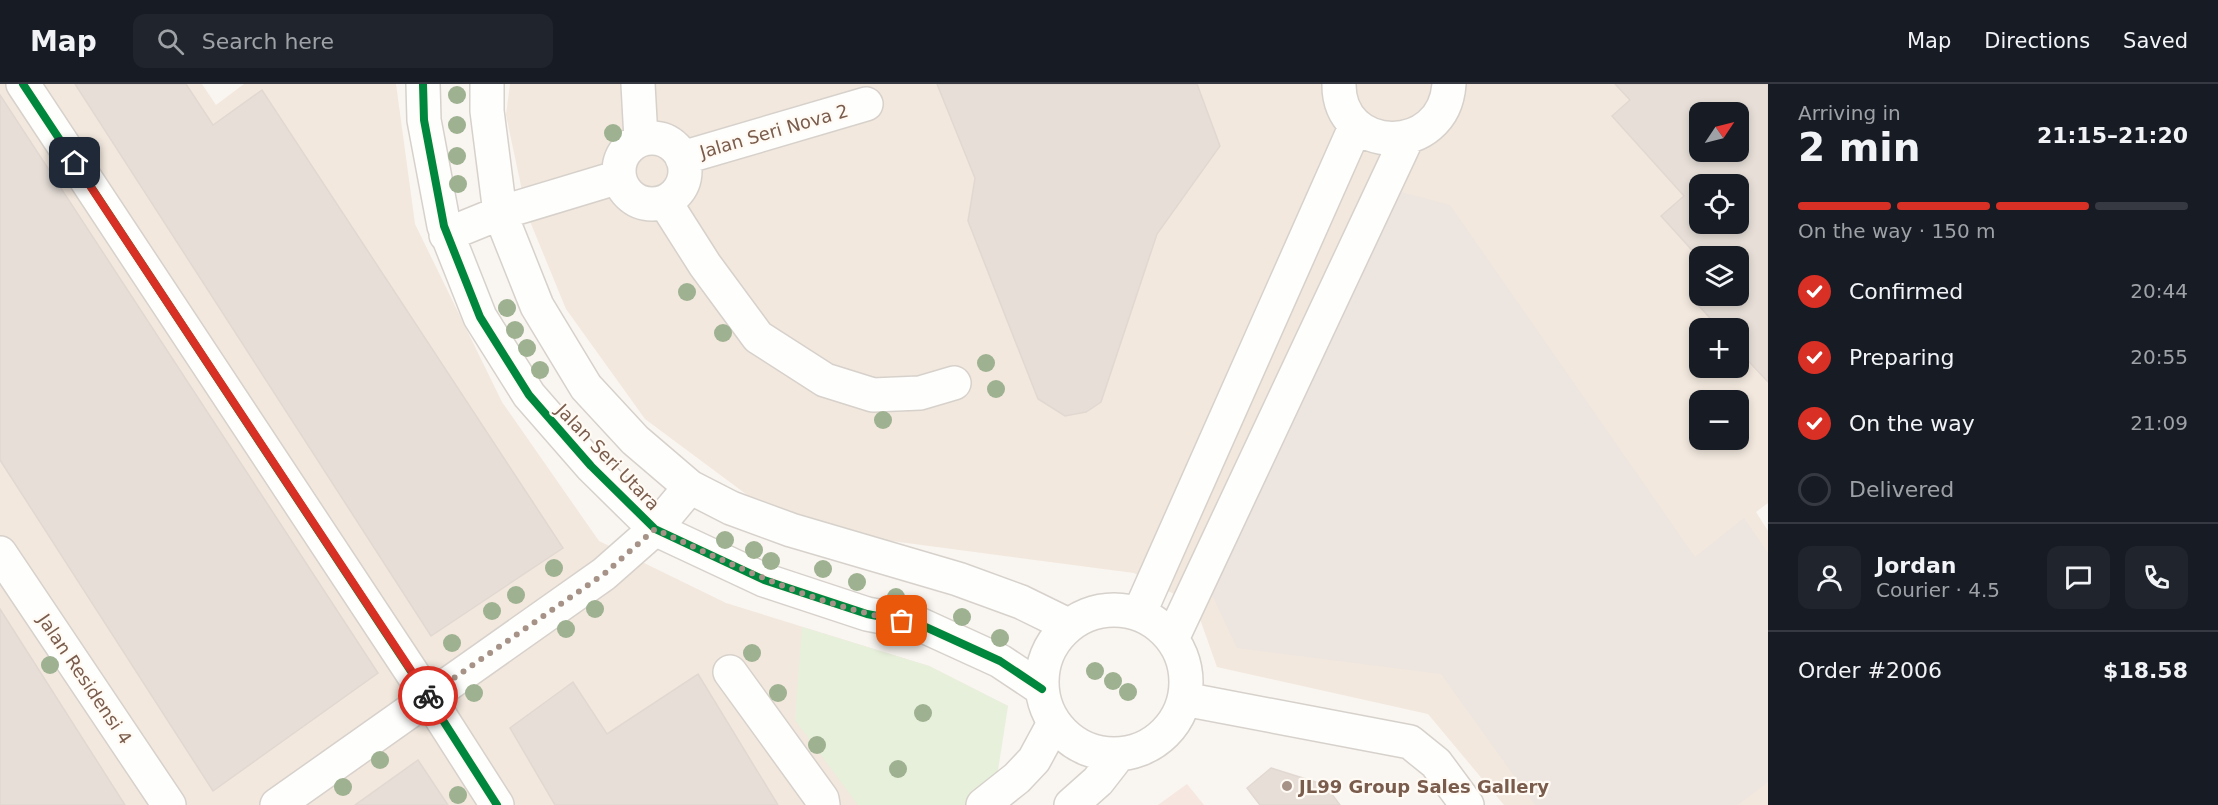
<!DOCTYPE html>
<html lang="en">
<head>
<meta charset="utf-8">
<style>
	:root { --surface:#171b24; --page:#20242c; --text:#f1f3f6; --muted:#9ea1a6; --line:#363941; --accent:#d93025 }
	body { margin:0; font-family:"DejaVu Sans",sans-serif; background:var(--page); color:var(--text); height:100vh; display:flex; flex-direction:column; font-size:22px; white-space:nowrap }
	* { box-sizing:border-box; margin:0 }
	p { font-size:20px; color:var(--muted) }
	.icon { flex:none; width:33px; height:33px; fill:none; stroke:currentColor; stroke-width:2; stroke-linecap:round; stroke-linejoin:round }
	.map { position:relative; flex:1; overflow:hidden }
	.drawer { display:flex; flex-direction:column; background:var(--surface); width:450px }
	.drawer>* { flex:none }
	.needle { width:39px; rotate:55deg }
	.controls { position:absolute; left:1689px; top:18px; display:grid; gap:12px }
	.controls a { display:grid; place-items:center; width:60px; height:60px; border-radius:12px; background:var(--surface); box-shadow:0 3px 9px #0003; font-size:30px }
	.pin { position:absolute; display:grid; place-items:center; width:51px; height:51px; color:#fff; margin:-26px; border-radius:12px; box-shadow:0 3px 9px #0006 }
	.courier { position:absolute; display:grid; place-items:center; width:60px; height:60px; margin:-30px; border:4px solid #d93025; border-radius:50%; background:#fff; color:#222; box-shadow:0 2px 8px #0007 }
	.overview em { font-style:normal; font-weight:800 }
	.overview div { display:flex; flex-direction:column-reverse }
	.overview { display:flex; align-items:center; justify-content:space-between; height:102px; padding:0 30px }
	h1 { font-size:39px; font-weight:800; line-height:45px }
	.bar { display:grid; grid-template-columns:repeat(4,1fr); gap:9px 6px; align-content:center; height:72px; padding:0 30px }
	.bar i { height:8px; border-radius:4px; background:var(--line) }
	.bar .on { background:var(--accent) }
	.bar p { grid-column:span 4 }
	.line { display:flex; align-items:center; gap:15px; padding:0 30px; border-top:2px solid var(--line) }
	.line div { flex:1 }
	.round { display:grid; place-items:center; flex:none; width:63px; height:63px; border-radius:12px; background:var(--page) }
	ol { padding:0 30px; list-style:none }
	li { display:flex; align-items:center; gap:18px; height:66px }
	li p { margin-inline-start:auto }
	li .icon { padding:6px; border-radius:50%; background:var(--accent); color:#fff; stroke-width:4 }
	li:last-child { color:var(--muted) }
	li i { width:33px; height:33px; border:3px solid var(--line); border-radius:50% }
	header { display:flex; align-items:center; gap:36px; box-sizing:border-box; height:84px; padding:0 30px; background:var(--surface); border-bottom:2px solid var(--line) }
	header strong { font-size:28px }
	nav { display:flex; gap:33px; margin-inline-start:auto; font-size:21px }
	.search { width:420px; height:54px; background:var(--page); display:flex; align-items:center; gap:15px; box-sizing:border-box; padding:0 21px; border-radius:12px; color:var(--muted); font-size:22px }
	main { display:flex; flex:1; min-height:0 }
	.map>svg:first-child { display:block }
</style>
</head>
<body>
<header>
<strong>Map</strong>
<div class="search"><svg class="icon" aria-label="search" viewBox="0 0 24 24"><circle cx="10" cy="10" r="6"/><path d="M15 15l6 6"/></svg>Search here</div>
<nav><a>Map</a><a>Directions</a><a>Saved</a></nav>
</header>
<main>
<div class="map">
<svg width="1768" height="721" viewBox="0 0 1768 721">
	<rect width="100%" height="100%" fill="#f9f5f0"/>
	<!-- residential -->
	<path fill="#f2e8de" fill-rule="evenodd" d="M0,0h202l14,21 28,-21h152l19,140 87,178 97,139 127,62 203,63 79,40 -42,99h-966z
		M510,0h1258v419l-12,9 12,19v274h-264l-76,-91 -211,-47 -22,-62 -61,-32 -280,-37 -96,-33 -113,-84 -79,-110 -39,-95 -21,-99zM1700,28h38v40h-38zM1700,100h38v40h-38zM1700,172h38v40h-38zM1700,244h38v40h-38zM1700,316h38v40h-38z"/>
	<!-- commercial -->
	<path fill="#f6e8e1" d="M1187,700l17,21h-46z"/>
	<!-- industrial -->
	<path fill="#ede5e0" d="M1382,103l68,18 245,352 49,-39 24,35v229l-30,23h-203l-94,-131 -204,-26 -38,-81z"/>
	<!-- green -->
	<path fill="#e7f0db" d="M802,543l127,39 79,40 -12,77 -30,22h-108l-63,-85z"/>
	<!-- building -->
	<path fill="#e6ded7" stroke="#e2d8d2" stroke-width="1.5" fill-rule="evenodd" d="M75,0h111l27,41 49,-35 301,458 -132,88z
		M937,0h260l23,62 -63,88 -56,168 -15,10 -21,4 -27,-17 -70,-178 7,-43z
		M1615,0h153v298l-30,-32v-22h-19l-29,-32 10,-8v8h38v-40h-38v3l-39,-43 23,-20 -72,-80 18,-16zM1700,28h38v40h-38zM1700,100h38v40h-38z
		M0,11l378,578 -165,118 -213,-331z
		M0,525l125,196h-125z
		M698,590l80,131h-223l-45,-77 63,-46 34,52z
		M418,676l30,45h-93z
		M1271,684l54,17 15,20h-80l-13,-17z"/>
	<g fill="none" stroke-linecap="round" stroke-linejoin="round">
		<!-- minor casing -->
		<g stroke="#d7d1cb" stroke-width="36">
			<path id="minor" d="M23,0l405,613 69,108
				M423,0l1,36 20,106 36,91 49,78 62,71 64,63 109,51 103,34 52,10 81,37 42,28
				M487,0v27l13,102 37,93 49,81 49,53 55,47 41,21 60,22 167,49 63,23 47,23
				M638,0l3,55
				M1339,0c-1,71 105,74 110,0
				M619 87a33 33 0 1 1 66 0a33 33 0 1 1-66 0Z
				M682,74l184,-54
				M665,118l40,63 53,72 67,43 48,15 47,-2 34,-10
				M446,151l54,-22 119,-36
				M0,469l169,252
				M1042 598a72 72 0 1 1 144 0a72 72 0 1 1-144 0Z
				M1139,530l217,-489
				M1172,555l235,-501
				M730,588l92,127 1,6
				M1184,615l226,43 26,21 31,42
				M277,721l327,-231 51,-45 35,-42
				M983,721l34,-27 17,-18 20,-37
				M1071,721l27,-24 21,-27"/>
		</g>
		<!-- minor -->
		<use href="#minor" stroke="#fefefd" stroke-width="33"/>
		<!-- cycleway casing -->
		<g stroke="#fffaf3" stroke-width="11">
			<path id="cycleway" d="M23,0l405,613 69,108
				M423,0l1,36 20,106 36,91 49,78 62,71 64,63 109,51 103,34 52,10 81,37 42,28"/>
		</g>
		<!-- cycleway -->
		<use href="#cycleway" stroke="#00873e" stroke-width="8"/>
	</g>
	<!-- trees -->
	<g fill="#9eb190">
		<circle cx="457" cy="11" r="9"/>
		<circle cx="457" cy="41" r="9"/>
		<circle cx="613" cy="49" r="9"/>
		<circle cx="457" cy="72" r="9"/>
		<circle cx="458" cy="100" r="9"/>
		<circle cx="687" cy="208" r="9"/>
		<circle cx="507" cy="224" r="9"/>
		<circle cx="515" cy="246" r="9"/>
		<circle cx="723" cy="249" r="9"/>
		<circle cx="527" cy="264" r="9"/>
		<circle cx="986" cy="279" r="9"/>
		<circle cx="540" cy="286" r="9"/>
		<circle cx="996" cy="305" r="9"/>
		<circle cx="883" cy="336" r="9"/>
		<circle cx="725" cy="456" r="9"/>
		<circle cx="754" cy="466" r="9"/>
		<circle cx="771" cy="477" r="9"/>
		<circle cx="554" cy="484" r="9"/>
		<circle cx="823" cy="485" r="9"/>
		<circle cx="857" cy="498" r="9"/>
		<circle cx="516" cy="511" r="9"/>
		<circle cx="896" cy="513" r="9"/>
		<circle cx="595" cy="525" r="9"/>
		<circle cx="492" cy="527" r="9"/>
		<circle cx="962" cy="533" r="9"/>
		<circle cx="566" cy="545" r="9"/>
		<circle cx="1000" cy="554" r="9"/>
		<circle cx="452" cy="559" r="9"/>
		<circle cx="752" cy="569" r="9"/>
		<circle cx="50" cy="581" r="9"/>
		<circle cx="1095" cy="587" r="9"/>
		<circle cx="1113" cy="597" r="9"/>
		<circle cx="1128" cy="608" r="9"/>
		<circle cx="474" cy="609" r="9"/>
		<circle cx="778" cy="609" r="9"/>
		<circle cx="923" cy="629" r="9"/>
		<circle cx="817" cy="661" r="9"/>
		<circle cx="380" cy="676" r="9"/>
		<circle cx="898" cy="685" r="9"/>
		<circle cx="343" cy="703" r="9"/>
		<circle cx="458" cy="711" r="9"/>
	</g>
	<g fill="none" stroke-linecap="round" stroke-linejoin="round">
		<!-- done -->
		<path stroke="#a69286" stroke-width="6" stroke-dasharray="0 10.8" d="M428,612l176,-122 51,-45c80,37 159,76 247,92"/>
		<!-- route -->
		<path stroke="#d93025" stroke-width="8" d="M75,79l353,533"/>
	</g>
	<!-- markers -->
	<circle fill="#a69286" stroke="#fffaf3" stroke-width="2" cx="1287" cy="702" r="6"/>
	<g text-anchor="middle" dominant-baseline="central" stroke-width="4.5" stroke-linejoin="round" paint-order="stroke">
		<!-- street labels -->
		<g font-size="18" fill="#7a5c4d" stroke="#fffaf3">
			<text transform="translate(774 47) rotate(-16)">Jalan Seri Nova 2</text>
			<text transform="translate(608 373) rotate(46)">Jalan Seri Utara</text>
			<text transform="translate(85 595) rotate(56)">Jalan Residensi 4</text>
		</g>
		<!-- poi labels -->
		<g font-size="18" font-weight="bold" fill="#7a5c4d" stroke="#fffaf3" text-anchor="start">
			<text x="1299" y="702">JL99 Group Sales Gallery</text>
		</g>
	</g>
</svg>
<div class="controls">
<a><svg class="needle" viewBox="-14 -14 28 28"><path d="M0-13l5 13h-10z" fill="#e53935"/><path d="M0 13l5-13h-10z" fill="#9ea1a6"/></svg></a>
<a><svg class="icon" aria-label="locate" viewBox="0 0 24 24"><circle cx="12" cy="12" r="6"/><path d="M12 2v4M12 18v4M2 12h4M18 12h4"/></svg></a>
<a><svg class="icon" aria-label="layers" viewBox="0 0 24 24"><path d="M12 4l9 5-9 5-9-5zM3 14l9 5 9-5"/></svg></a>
<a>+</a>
<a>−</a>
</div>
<div class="pin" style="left:902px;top:537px;background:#ea580c"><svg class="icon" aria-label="bag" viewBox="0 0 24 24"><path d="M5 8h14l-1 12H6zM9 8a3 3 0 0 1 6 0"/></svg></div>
<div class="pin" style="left:75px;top:79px;background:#1f2937"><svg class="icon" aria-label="home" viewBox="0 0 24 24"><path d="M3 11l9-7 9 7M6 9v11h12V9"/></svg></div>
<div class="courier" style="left:428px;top:612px"><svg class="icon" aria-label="bike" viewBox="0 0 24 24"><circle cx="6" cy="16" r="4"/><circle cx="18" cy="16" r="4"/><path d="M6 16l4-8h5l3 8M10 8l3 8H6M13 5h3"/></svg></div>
</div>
<section class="drawer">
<div class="overview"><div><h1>2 min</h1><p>Arriving in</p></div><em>21:15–21:20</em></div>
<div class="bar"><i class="on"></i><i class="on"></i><i class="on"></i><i></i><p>On the way · 150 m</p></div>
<ol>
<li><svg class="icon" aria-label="check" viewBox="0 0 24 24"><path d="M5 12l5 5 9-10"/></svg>Confirmed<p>20:44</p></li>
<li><svg class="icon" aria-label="check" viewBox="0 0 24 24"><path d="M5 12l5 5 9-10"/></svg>Preparing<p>20:55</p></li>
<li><svg class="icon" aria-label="check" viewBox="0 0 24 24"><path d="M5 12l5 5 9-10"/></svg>On the way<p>21:09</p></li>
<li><i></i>Delivered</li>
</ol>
<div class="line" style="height:108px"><a class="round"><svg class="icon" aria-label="person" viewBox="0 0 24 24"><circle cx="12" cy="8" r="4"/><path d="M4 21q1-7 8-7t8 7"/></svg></a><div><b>Jordan</b><p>Courier · 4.5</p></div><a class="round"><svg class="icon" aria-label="chat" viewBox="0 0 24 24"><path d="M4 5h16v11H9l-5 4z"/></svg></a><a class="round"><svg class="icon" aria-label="phone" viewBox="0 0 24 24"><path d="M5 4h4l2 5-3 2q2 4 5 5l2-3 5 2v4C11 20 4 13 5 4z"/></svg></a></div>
<div class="line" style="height:78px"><div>Order #2006</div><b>$18.58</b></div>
</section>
</main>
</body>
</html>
